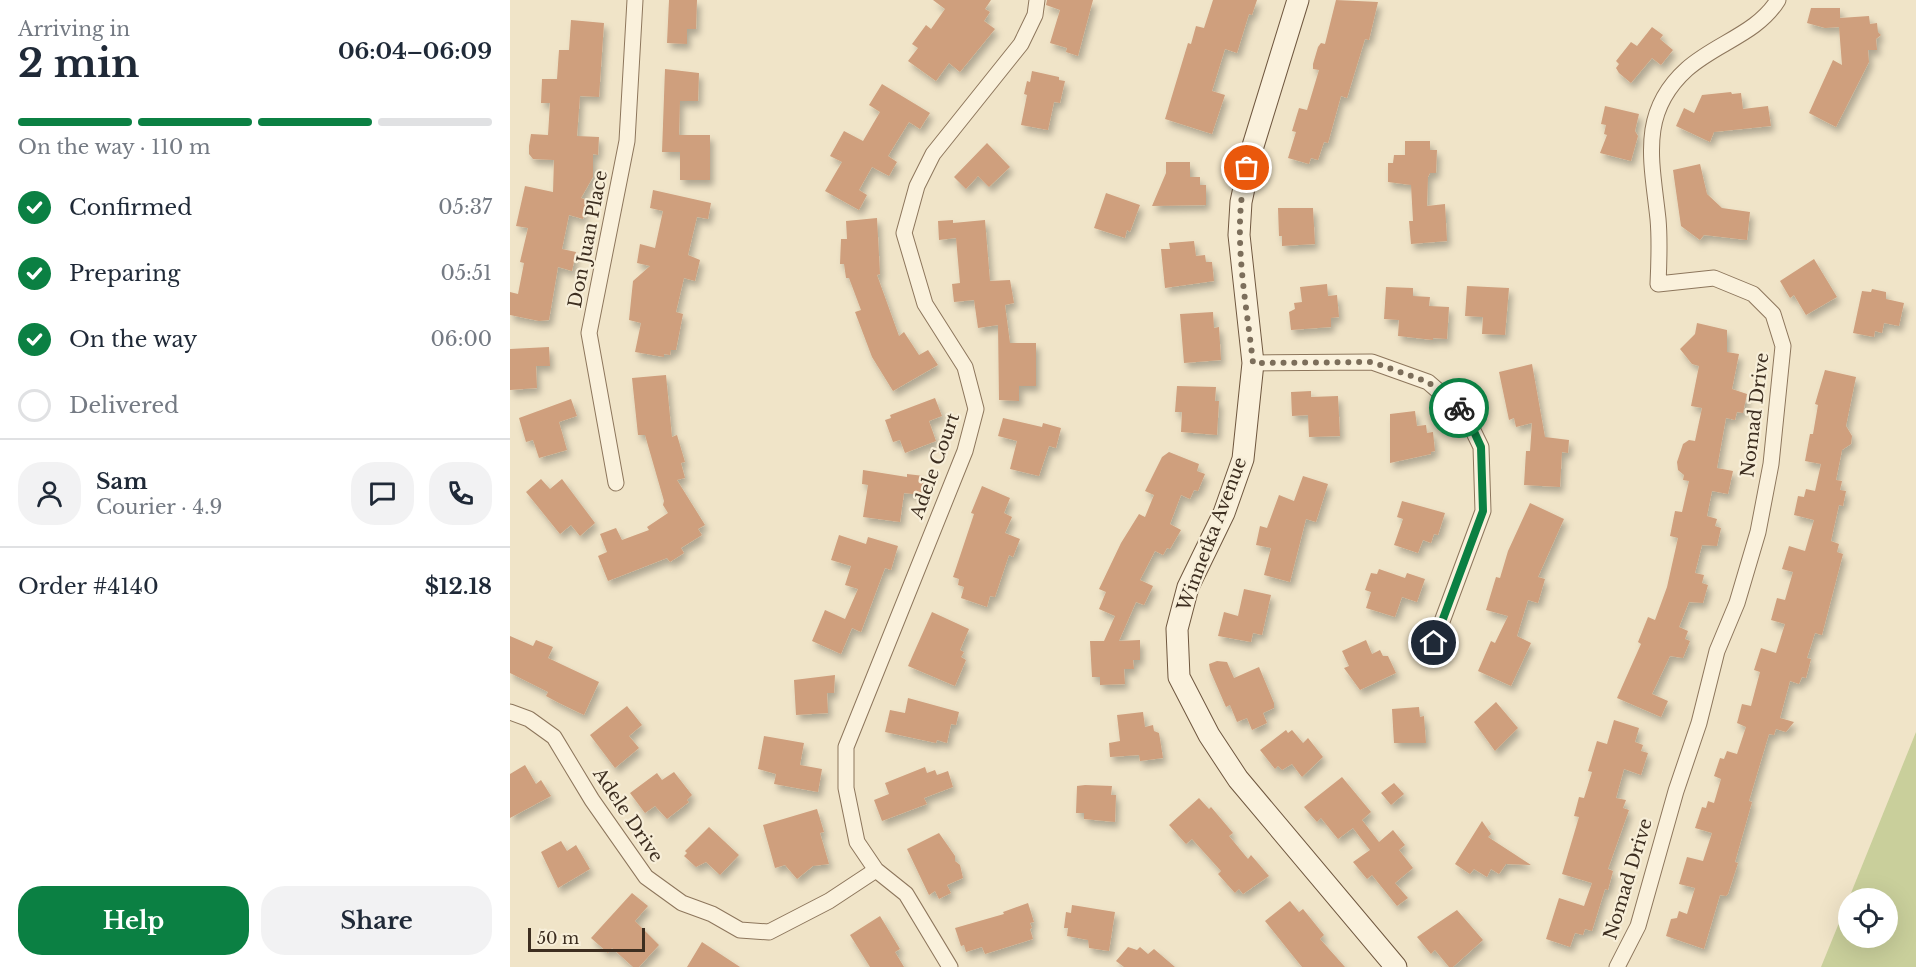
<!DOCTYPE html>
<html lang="en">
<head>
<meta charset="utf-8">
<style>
	:root { --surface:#fff; --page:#f2f2f3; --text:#1f2937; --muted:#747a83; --line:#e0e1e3; --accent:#0b8043 }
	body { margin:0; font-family:"Libre Baskerville",serif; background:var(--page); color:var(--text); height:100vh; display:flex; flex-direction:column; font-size:22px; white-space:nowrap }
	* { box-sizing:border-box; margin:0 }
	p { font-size:20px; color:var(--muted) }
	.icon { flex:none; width:33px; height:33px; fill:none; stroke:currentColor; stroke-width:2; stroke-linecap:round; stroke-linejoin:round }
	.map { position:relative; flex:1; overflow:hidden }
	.panel { display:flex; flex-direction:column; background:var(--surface); width:510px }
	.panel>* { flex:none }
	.buttons { position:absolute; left:1328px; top:888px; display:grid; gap:12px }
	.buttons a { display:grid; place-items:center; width:60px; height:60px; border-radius:50%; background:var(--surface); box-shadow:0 6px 24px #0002; font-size:30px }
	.scale { position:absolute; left:18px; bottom:15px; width:117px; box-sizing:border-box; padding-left:6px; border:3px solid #3d2e20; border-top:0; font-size:16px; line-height:21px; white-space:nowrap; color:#3d2e20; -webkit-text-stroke:4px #f7eed8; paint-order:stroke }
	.pin { position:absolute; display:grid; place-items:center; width:51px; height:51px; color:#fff; margin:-26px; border:3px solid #fff; border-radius:50%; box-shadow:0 2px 6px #0007 }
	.courier { position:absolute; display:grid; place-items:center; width:60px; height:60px; margin:-30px; border:4px solid #0b8043; border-radius:50%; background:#fff; color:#222; box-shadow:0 2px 8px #0007 }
	.head em { font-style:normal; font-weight:700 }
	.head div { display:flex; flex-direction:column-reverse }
	.head { display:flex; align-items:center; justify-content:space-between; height:102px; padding:0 18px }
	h1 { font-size:39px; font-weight:700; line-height:45px }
	.bar { display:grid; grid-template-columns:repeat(4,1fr); gap:9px 6px; align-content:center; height:72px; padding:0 18px }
	.bar i { height:8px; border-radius:4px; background:var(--line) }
	.bar .active { background:var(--accent) }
	.bar p { grid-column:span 4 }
	.line { display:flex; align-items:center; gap:15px; padding:0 18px; border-top:2px solid var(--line) }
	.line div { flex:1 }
	.round { display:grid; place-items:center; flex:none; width:63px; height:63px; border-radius:24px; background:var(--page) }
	ol { padding:0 18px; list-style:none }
	li { display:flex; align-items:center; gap:18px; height:66px }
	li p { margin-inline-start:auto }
	li .icon { padding:6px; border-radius:50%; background:var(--accent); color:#fff; stroke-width:4 }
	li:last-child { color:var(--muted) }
	li i { width:33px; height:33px; border:3px solid var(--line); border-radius:50% }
	.cta { display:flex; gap:12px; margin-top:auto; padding:12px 18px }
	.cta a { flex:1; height:69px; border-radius:24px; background:var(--accent); color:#fff; font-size:24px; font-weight:700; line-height:69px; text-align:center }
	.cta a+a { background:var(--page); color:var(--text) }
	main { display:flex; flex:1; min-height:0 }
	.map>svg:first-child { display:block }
</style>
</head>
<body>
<main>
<section class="panel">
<div class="head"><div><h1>2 min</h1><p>Arriving in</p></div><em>06:04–06:09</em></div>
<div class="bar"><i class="active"></i><i class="active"></i><i class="active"></i><i></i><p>On the way · 110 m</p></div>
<ol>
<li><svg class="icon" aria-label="check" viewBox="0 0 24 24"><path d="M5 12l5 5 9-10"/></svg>Confirmed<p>05:37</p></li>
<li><svg class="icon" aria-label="check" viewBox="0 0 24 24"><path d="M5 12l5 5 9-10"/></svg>Preparing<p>05:51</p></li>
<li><svg class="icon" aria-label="check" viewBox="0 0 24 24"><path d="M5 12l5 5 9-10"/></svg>On the way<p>06:00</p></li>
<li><i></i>Delivered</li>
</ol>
<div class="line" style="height:108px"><a class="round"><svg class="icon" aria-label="person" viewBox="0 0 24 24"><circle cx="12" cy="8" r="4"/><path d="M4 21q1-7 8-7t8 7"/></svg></a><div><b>Sam</b><p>Courier · 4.9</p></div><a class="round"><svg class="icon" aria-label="chat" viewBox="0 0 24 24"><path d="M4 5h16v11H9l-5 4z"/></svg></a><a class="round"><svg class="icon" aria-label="phone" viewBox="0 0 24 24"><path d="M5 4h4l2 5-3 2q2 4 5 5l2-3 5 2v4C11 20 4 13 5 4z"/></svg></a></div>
<div class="line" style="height:78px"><div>Order #4140</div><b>$12.18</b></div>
<div class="cta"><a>Help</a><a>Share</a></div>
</section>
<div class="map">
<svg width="1406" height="967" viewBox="0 0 1406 967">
	<defs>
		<filter id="shadow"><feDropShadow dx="3.5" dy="5.5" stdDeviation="3" flood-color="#0004"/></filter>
	</defs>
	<rect width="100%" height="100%" fill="#f0e4c8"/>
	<!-- green -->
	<path fill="#c9cf9b" d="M1406,732v235h-95l27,-66v37h39v-40h-38z"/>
	<!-- building -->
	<path fill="#cf9f7d" filter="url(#shadow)" d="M159,0h28l-1,29h-9v15l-20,-1z
		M423,0h58l-6,9 5,3 -6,9 11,8 -35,43 -11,-9 -13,18 -28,-20 10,-13 -6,-4 14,-19 5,4 14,-20z
		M537,0h46l-15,56 -12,-4 1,-4 -17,-5 10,-33 -14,-5z
		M703,0h44l-5,15 -3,-1 -12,39 -12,-4 -13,42 13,4 -13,39 -47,-15 23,-76 3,1 5,-18 8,2z
		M826,0l42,2 -9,38 -4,-1 -18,59 -6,-2 -13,47 -4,-1 -6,18 -7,-2 -2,6 -21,-6 8,-26 -4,-1 7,-23 8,2 12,-40 -6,-1v-5l5,-17 3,-4 4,1z
		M1301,8h29v10l29,-2 1,8 7,-1 1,9 3,3 -5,4 1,11h-9l1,12 -33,65 -27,-14 24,-53 9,5 -3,-38 -14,1 -18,-5z
		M61,20l33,3 -5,74 -19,-1 -3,40 22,1 -1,18 -5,-1v23l-12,21 6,2 -4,19 -14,-4 -7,34 14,3 -4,19 -14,-4 -9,53 -10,1 -29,-6v-23l8,2 6,-31 -4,-1 8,-34 -12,-2 9,-40 28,6 1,-32 -21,-1 -4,-5v-8l2,-12 17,1 2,-32h-9l1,-24h15l2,-29h10z
		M1142,27l11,8 -3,4 13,11 -12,15 -9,-7 -21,25 -12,-10 -3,-5 3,-4 -3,-3 15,-19 6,4z
		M155,69l34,4 -1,28h-18l-1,34h31v45h-30v-28h-18z
		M522,71l27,6v3l6,1 -5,22 -6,-1 -6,28 -27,-5 6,-30 -3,-1 3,-13 3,1z
		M372,84l48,29 -10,16 -11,-7 -21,34 9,6 -8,14 -17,-9 -13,23 8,5 -8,15 -34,-19 17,-29 -12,-6 14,-25 19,10 17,-29 -11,-7z
		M1221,92l1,2 9,-1 2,16 25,-3 3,20 -57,6 -4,10 -34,-16 8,-18 10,5 8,-18z
		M1095,106l34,8 -4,17 3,5 -7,25 -31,-8 7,-18 -3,-1 2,-9 -5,-1z
		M895,141h25v9h7l-1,23h-6l-2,4 -1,29 18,-2 2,37 -36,3 -2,-23h4l-2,-36 -23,-3v-19h5l1,-8h11z
		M477,143l23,24 -21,20 -11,-11 -12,13 -12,-12z
		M656,162h24v15h10v8h6v20l-54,1 14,-33z
		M1190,164l7,30 15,14 28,4 -3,28 -43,-5 -4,5 -19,-14 -8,-56z
		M143,190l58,13 -3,16 -11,-2 -9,38 12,5 -5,21 -11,-3 -8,34 7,2 -7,36h-5l-1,5 -6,-1v3l-29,-5 6,-29 -12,-3 4,-39 17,-15 -13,-3 3,-19 15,4 8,-37 -13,-3z
		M596,193l34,12 -10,27 -3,-2 -2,8 -31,-10z
		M768,208h35l2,36 -33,2v-10h-3z
		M367,218l3,56 -3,1 22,61 5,-4 15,23 9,-5 10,15 -45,26 -21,-34 -17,-45 6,-2 -12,-32h-3l-2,-14h-4l1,-25h6l-1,-18z
		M443,220v3l32,-3 5,61 20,-1 4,23 -9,2 5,38h26v43h-17v15l-20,-1 -1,-75 -20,3 -4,-28 -20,2 -2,-18 8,-1 -4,-45 -17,2 -1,-19z
		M684,241l2,15 9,-1 1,7h6l2,19 -49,7 -4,-39h9l-1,-6z
		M1304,259l23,38 -31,18 -12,-20 -4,3 -10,-17z
		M817,284l1,12 9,-1 2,22 -8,1v9l-40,3 -2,-18 6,-3 -1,-6 8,-1 -2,-15z
		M957,286l42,2 -4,47 -23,-1 1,-17 -18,-1z
		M876,287l27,1v8l17,1 -1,9 20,1 -2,32 -14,-1v2l-35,-4 1,-16 -15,-1z
		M1362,289l14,3v7l18,4 -5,23 -15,-3 -2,10 -7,-2 -1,6 -21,-4 9,-42 9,1z
		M703,312l1,16 5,-1 2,33 -37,3 -4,-49z
		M1187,323l30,7v22l12,2 -7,35 15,5 -4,19 -6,-1 -2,8 -9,-2 -9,50 16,3 -5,23 -16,-3 -5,25 10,3 -2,7 6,2 -4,18 -15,-1 -7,28 9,2 -2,8 6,2 -5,18 -14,-1 -10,25 9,4 -3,8 5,2 -7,17 -13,-2 -18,38 16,7 -7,16 -44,-19 24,-54 -3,-2 10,-25 7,3 12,-33 11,-49 -8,-2 5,-25 7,1 7,-31 -6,-1 1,-5 -6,-5 -1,-8 6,-18 6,-4 6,1 7,-33 -11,-2 8,-40 -7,-2 -12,-15 15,-15z
		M39,347l1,19h-14l1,22 -27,2v-41z
		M1022,364l13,73 24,3 -1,13 -6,-1 -2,35 -36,-2 2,-34h4l2,-28 -16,4 -2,-9 -5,2 -10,-48z
		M1315,370l31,7 -10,49 6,10 -1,8 -9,6 -6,30 6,1 -2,9 6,1 -3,15 -4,-1 -8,36 8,3 -2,8 6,2 -21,81 -7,-2 -8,25 4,1 -5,19 -4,-1 -3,7 -9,-3 -10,37 14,4 -8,10 -10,-3 -2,6 -5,-1 -20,67 3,1 -17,60 3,1 -10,31 -2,2 -6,-1 -16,54 -38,-13 5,-17 6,-1 2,-7 8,3 8,-26 -16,-4 8,-27 16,4 9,-28 -17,-5 7,-21 4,1 2,-7 6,2 7,-24 -7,-3 6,-18 4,1 3,-8 10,3 9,-27 -9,-4 5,-19 9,2 9,-34 -6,-2 7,-22 15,5 9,-29 -14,-4 6,-22 8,2 8,-28 -11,-3 7,-23 16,5 9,-31 -20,-5 4,-19 6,1 2,-8 9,2 6,-27 -16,-3 5,-27h3l5,-29 -3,-1z
		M156,375l6,62 5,-2 8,27 -4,1 4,15 -8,2 28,45 -7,4 4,6 -21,13 3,5 -14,9 -3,-4 -59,23 -10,-25 9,-4 -7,-18 16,-6 6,12 27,-10 -2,-3 21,-14 -5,-8 1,-4 -19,-66h-7l-6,-57z
		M667,386l39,1 -1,14h4l-2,34 -36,-3 1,-20h-7z
		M801,391v6l27,-1 2,40 -31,1 -1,-22 -16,1 -1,-24z
		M425,398l7,18 -13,5 7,20 -31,12 -5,-13 -7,2 -8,-22 6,-2 -1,-3z
		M61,399l6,17 -18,6 8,28 -28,8 -6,-18 -7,2 -7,-24z
		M905,411l2,15 9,-1 1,8 6,-1 2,19 -4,1v2l-41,9v-49z
		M493,418l39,9 1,-4 18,5 -5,20 -7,-2 -10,30 -29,-7 7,-28 -19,-5z
		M659,452l30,12 -2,7 8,3 -7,17 -4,-1 -4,9 -9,-4 -11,29 11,6 -11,19 -3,-1 -4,7 -8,-4 -15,29 13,6 -9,19 -8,-3 -17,39 21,-1v20h-7l1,9h-10l1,15 -25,1v-8h-8l-2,-36h14l11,-25 -16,-7 7,-17 -7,-3 22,-46 18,-29 6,3 9,-22 -9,-4 17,-34z
		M353,470l44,7v-3l17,2 -2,19 -18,-2 -4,29 -37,-5 5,-32 -6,-1z
		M793,476l25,8 -12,38 -10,-3 -16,63 -26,-7 7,-27 -15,-3 4,-19 7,2 12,-33 15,6z
		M31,479l9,10 12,-10 33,44 -15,13 -9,-11 -11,9 -34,-42z
		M472,486l28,12 -6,15 8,4 -7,16 15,6 -7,18 -4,-2 -14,42 -5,-1 -3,11 -26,-9 3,-11 -6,-2 1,-6 -6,-2 21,-63 -3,-1z
		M892,501l43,12 -7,22 -4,-1 -3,9 -8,-3 -5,13 -24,-8 9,-26 -6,-2z
		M1020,503l34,16 -26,58 7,2 -7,24 -10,-3 -11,36 14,7 -20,43 -33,-15 13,-30 4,2 13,-27 -22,-6 10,-33 4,1 8,-27z
		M329,535l27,9 2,-7 30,9 -7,24 -6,-2 -24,64 -9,-4 -11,26 -29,-13 13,-31 20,9 13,-30 -13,-4 6,-19 -20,-6z
		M869,569l26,9 2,-5 18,6 -8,23 -15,-5 -7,20 -29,-9 5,-16 -6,-2 6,-17 6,1z
		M734,589l27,6 -9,40 -9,-2 -2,9 -33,-6 6,-24 14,4z
		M422,612l37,17 -9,21 4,2 -3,5 5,3 -11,26 -47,-20z
		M0,636l23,10 3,-6 17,7 -5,11 51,24 -15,33 -25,-12 -13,-7 2,-4 -38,-19z
		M856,640l6,14 8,-4 3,6h5l8,17 -36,17 -16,-22 5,-2 -7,-15z
		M707,661l10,1 7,16 25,-11 15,36v5l-11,5 4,10 -15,7 -5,-12 -10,4 -7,-17 -4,2 -16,-37 -1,-6z
		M325,675l-1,18h-7l1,20 -32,2 -2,-35z
		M398,698l51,14 -3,13 -5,-1 -4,19 -10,-3 -1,3 -51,-11 5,-22 15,3z
		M986,702l22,26 -23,23 -21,-29z
		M117,706l15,19 -13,11 10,12 -24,20 -25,-33z
		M909,707l1,10 4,-1 2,27h-32l-2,-34z
		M633,712l2,15 8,-2 1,6 5,2 4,25 -23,3 -1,-6 -29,2 -1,-14 11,-2 -3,-26z
		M1104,720l25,8 -4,14 8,3 -2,6 7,2 -7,22 -17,-6 -8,29 10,2 -3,8 6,2 -21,59 5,2 -5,19 -3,-1 -13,42 -7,-2 -2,6 -8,-2 -5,14 -24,-8 13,-41 25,8 8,-23 -30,-9 17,-57 -5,-1 5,-19 5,1 8,-26 -4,-1 9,-30 10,3z
		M776,730l2,3 4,-3 11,13 5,-5 15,19 -21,20 -10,-13 -10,6 -4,-4 -3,3 -15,-19z
		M254,736l40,7 -4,22 22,4 -4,23 -44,-8 2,-10 -18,-5z
		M15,765l11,19 5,-4 10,16 -41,22v-44z
		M415,767l2,6 8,-3 2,5 11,-4 5,16 -29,11 3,6 -45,17 -8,-21 15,-6 -4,-11z
		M164,772l18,23 -5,5 2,2 -22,17 -12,-13 -10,7 -15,-20 27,-20 5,7z
		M832,777l29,35 -9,8 17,22 14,-12 12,15 -6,5 14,18 -18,15 13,15 -11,8 -25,-31 -5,4 -14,-17 17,-12 -17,-22 -15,11 -17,-21 -4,4 -13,-15z
		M884,783l10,11 -13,11 -10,-12z
		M575,785l27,1 -1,9h5l-1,27 -31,-3v-6h-8l1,-27z
		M689,798l10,11 2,-2 22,26 -4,3 19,23 3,-4 18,21 -26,18 -4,-5 -4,4 -17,-19 3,-3 -29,-32 -6,5 -17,-19z
		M307,809l7,23 -4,1 9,31 -16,2 -16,13 -12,-14 -10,3 -12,-43z
		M972,821l9,13 -3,3 43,28 -25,-1 -7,10 -8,-5 -4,8 -13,-8 -4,5 -15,-10z
		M199,827l30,28 -19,20 -14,-13 -10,5 -12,-11 3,-3 -2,-2z
		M429,833l16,23v5l5,4 3,13 -16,7 4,8 -12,6 -4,-8 -6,4 -22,-46z
		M51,841l6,10 9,-6 14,24 -32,19 -17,-36z
		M122,893l16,13 -13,15 24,24 -20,22h-6l-21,-19 -4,5 -17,-15z
		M780,901l9,11 4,-3 21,26 -4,4 25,28h-43l-37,-46z
		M518,903l6,19 -4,1 2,5 -2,1 3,10 -48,15 -3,-7 -16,5 -2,-7 -3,1 -6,-18 49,-14 -1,-2z
		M562,905l43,7 -6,39 -20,-3 -1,-8 -21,-4 1,-8h-4l2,-16 5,1z
		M947,910l26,30 -30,27h-4l-14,-17 -4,4 -14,-17z
		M370,916l20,33 -5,3 9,15h-34l-20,-32z
		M192,942l38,25h-53z
		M618,947l9,3 3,-3 8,7 6,-5 21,18h-51l-8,-6z"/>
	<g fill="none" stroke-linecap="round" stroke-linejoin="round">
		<!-- minor casing -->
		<g stroke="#8d765c" stroke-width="17">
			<path id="minor" d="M743,363l119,-1 56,20 37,32 16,33 2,64 -49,132
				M106,483l-27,-150 38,-192 8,-141
				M0,712l19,7 25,18 38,63 54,77 36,26 30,11 28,16 29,2 60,-31 47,-31
				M440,967l-44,-73 -30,-24 -19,-28 -11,-54v-41l119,-296 11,-42 -11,-42 -40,-63 -21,-71 13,-47 16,-32 88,-110 14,-29 2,-15
				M1107,967l21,-41 38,-135 23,-68 18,-72 20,-48 21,-71 13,-68 12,-118 -10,-32 -20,-20 -39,-16 -56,6c1,-22 2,-43 0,-65 -6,-57 -20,-106 29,-150 29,-26 70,-35 91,-69"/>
		</g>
		<!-- secondary casing -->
		<g stroke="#6f573f" stroke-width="23">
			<path id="secondary" d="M788,0l-45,146 -12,56 -2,33 14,128 -10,96 -19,54 -36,74 -11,42 2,48 30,58 29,44 158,188"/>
		</g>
		<!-- minor -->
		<use href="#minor" stroke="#faf1dc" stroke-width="15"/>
		<!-- secondary -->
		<use href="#secondary" stroke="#faf1dc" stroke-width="21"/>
	</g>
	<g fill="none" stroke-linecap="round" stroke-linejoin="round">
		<!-- done -->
		<path stroke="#7c6e5b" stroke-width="6" stroke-dasharray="0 10.8" d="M737,168c-16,63 -1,131 6,195l119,-1 56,20 31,26"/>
		<!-- route -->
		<path stroke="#0b8043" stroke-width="8" d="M924,643l49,-132 -2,-64 -15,-33 -7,-6"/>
	</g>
	<g text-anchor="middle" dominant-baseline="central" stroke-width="4.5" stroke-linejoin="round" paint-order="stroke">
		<!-- street labels -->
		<g font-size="18" fill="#3d2e20" stroke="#f7eed8">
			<text transform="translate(78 239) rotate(-79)">Don Juan Place</text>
			<text transform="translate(1245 415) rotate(-83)">Nomad Drive</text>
			<text transform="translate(425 466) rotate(-70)">Adele Court</text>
			<text transform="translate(702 534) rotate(-69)">Winnetka Avenue</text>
			<text transform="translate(118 815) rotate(56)">Adele Drive</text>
			<text transform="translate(1118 879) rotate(-73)">Nomad Drive</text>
		</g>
	</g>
</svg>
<div class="buttons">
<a><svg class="icon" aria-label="locate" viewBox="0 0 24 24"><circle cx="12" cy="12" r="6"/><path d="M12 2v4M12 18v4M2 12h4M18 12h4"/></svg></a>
</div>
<div class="scale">50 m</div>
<div class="pin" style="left:737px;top:168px;background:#ea580c"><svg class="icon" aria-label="bag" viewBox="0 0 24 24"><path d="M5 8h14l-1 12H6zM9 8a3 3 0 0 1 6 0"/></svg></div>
<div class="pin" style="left:924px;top:643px;background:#1f2937"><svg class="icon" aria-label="home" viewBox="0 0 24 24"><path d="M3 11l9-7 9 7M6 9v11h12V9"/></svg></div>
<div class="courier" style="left:949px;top:408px"><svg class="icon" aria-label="bike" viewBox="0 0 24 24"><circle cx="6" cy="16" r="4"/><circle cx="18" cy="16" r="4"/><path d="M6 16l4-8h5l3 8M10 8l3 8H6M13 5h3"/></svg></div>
</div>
</main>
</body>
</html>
